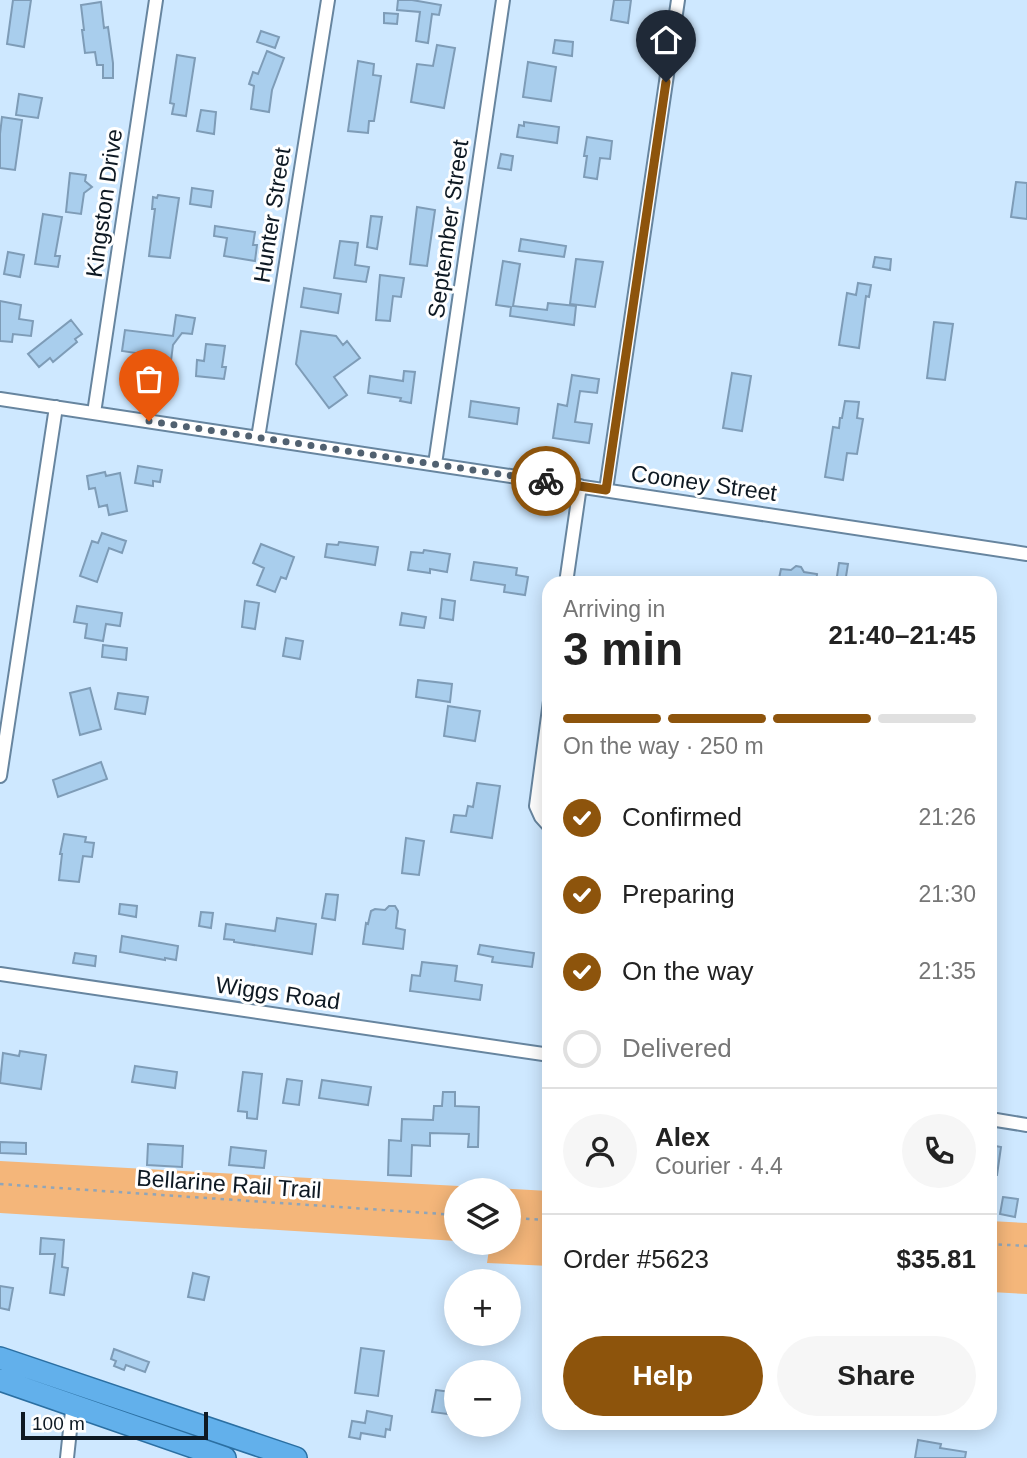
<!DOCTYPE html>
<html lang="en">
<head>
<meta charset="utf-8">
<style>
	:root { --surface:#fff; --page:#f6f6f6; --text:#222; --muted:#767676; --line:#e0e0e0; --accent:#8d540c }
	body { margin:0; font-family:Helvetica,sans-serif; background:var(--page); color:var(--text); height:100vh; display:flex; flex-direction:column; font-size:26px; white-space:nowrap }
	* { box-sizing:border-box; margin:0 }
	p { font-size:23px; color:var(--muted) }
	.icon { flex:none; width:38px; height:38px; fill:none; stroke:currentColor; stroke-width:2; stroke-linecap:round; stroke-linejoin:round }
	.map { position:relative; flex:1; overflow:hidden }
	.details { position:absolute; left:542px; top:576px; width:455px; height:854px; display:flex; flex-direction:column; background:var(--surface); border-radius:21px; box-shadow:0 4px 18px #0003 }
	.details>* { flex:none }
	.controls { position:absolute; left:444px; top:1178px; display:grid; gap:14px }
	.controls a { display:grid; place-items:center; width:77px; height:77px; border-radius:50%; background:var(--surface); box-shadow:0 4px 18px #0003; font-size:35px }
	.scale { position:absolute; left:21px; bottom:18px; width:187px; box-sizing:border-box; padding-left:7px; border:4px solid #0e1923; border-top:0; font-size:19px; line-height:24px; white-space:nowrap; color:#0e1923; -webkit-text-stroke:5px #fff; paint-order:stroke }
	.pin { position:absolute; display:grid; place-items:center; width:60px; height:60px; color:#fff; margin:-72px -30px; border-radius:50% 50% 50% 0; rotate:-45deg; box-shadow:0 0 7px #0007 }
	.pin .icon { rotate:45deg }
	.courier { position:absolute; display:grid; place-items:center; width:70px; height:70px; margin:-35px; border:5px solid #8d540c; border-radius:50%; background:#fff; color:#222; box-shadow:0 2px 9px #0007 }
	.overview em { font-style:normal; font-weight:700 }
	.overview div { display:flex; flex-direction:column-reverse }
	.overview { display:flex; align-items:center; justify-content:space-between; height:119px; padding:0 21px }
	h1 { font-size:46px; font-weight:700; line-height:52px }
	.bar { display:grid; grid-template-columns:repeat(4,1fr); gap:10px 7px; align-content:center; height:84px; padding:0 21px }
	.bar i { height:9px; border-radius:5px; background:var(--line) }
	.bar .on { background:var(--accent) }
	.bar p { grid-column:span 4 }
	.line { display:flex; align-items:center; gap:18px; padding:0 21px; border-top:2px solid var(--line) }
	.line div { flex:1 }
	.round { display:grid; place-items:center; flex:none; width:74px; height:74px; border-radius:37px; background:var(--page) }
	ol { padding:0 21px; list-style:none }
	li { display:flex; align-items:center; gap:21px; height:77px }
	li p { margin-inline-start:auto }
	li .icon { padding:7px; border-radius:50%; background:var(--accent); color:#fff; stroke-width:4 }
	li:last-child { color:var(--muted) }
	li i { width:38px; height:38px; border:4px solid var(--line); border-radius:50% }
	.action { display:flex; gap:14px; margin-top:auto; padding:14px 21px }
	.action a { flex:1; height:80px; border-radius:42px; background:var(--accent); color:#fff; font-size:28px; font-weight:700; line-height:80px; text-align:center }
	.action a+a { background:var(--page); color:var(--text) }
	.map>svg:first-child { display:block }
</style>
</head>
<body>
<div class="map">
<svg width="1027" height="1458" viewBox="0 0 1027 1458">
	<rect width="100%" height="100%" fill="#cee8ff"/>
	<!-- green -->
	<path fill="#f4b67a" d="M0,1161l549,30v75l-62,-3 3,-20h-10l29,-1v-52h-52v51l-457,-28z
		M990,1221l37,2v71l-36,-2z"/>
	<!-- building -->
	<path fill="#a9ceed" stroke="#7e9cb7" stroke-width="2" d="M13,0h18l-7,47 -17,-3z
		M398,0h14l29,5 -2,10 -7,-1 -4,29 -12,-2 4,-29 -23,-2z
		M614,0h17l-3,23 -17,-3z
		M101,2l3,26 4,-1 5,36v15h-10v-13h-6l-2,-13 -10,1 -3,-23h2l-3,-25z
		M384,13l14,1 -1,10 -13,-1z
		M261,31l18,6 -4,11 -18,-6z
		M555,40l18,2 -1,14 -19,-3z
		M437,45l18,3 -11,60 -33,-6 6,-38 16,2z
		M267,51l17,7 -12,32 -3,22 -18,-3 3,-23 -5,-2 4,-12 5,2z
		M177,55l18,3 -9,58 -14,-2 2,-10 -4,-1z
		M358,61l16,3 -1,11 8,1 -7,45h-5l-1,12 -20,-2z
		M528,62l28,5 -5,34 -28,-4z
		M19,94l23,4 -4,20 -22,-3z
		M201,110l15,2 -2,22 -17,-3z
		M2,117l20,3 -7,50 -15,-2v-34z
		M524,122l35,5 -2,16 -40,-6 2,-12 5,1z
		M587,137l25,4 -2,18 -10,-1 -3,21 -13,-2 3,-21h-3z
		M501,154l12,2 -2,14 -13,-2z
		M70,173l16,2 -1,6 7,6 -8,6 -3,21 -15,-2z
		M1016,182l11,1v36l-16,-2z
		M192,188l21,3 -2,16 -21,-3z
		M158,195l21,3 -9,60 -21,-2 6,-47h-3l1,-12 4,1z
		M417,207l18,3 -8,56 -17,-2z
		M43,214l19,3 -7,39h5l-2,11 -23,-3z
		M371,216l11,1 -5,32 -10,-2z
		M215,226l40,6 -2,13h4l-2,16 -31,-5 3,-18 -13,-2z
		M521,239l45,7 -2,11 -45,-6z
		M340,241l18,2 -3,22 14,2 -3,15 -32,-4z
		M8,252l16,3 -4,22 -16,-3z
		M875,257l16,2 -1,11 -17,-3z
		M576,259l27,3 -8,45 -25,-3z
		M503,261l17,3 -7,42 34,4 1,-7 28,3 -2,19 -64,-9 1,-9 -15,-2z
		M380,275l24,3 -3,19 -8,-1 -3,25 -14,-1z
		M858,283l13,2 -2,12 -3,-1 -7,52 -20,-3 8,-52 9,2z
		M304,288l37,6 -3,19 -37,-6z
		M0,301l21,4 -2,14 14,2 -2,15 -18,-2 -1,8 -12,-1z
		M176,315l19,3 -3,16 -10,-1 -9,12 -2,16 -11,-1 -2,15 -13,-1 1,-14 -11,-2 1,-5 -14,-2 3,-21 48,6z
		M71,320l11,14 -7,5 2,3 -24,20 -3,-4 -11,9 -11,-13z
		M934,322l19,2 -8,56 -18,-2z
		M301,331l35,5 7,9 4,-4 13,17 -26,19 13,18 -18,13 -33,-44z
		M206,344l19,2 -3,21h4l-2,12 -28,-3 1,-16 7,1z
		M404,371l11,1 -4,31 -11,-2 1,-3 -33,-5 2,-17 33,5z
		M732,373l19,3 -9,55 -19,-3z
		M572,375l27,4 -2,14 -17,-2 -5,31 17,2 -3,19 -36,-5 5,-34 9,2z
		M471,401l48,7 -2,16 -48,-7z
		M845,401l14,1 -2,16 6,1 -6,35 -10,-1 -4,27 -18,-3 8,-50 6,1 1,-10h2z
		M138,466l24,4 -2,12 -7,-1v5l-18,-3z
		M105,472l1,4 14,-3 7,38 -18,4 -2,-10 -8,2 -4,-19 -6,1 -2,-13z
		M102,533l24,8 -4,12 -13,-5 -12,34 -17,-6 12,-35 6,2z
		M339,542l39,5 -3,18 -50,-8 2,-13 11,1z
		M261,544l33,13 -8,22 -5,-2 -6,15 -18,-7 7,-17 -11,-5z
		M424,550l26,4 -3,18 -17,-3v4l-22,-3 3,-18 12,1z
		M474,562l43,6 -1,7 12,2 -3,18 -21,-3 1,-7 -34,-5z
		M839,563l9,1 -3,19h-9z
		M796,566l5,1 3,5 13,2 -1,9h-38l3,-14 10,1z
		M442,599l13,2 -2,19 -13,-2z
		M245,601l14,2 -4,26 -13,-2z
		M77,606l45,7 -2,13 -14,-2 -3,17 -18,-3 2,-14 -13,-2z
		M402,613l24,4 -2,11 -24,-3z
		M286,638l17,3 -3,18 -17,-3z
		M103,645l24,3 -1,12 -24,-3z
		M418,680l34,4 -2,18 -34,-5z
		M90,688l11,41 -21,6 -10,-42z
		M118,693l30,4 -3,17 -30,-5z
		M448,706l32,5 -5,30 -31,-5z
		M101,762l6,17 -49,18 -5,-17z
		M477,783l23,3 -8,52 -41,-6 3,-17 12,1 2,-10 5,1z
		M64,834l22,3 -1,5 9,1 -2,14 -9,-1 -4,26 -20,-2 3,-26h-2z
		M406,838l18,3 -5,34 -17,-2z
		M326,894l12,1 -3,25 -13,-2z
		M120,904l17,2 -1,11 -17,-3z
		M389,906h6l3,5 -2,17 9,2 -2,19 -40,-5 3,-21 2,1 3,-13 4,-2 10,1z
		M201,912l12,1 -2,15 -12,-2z
		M277,918l39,6 -4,30 -78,-12v-2l-10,-1 2,-15 49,7z
		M122,936l56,10 -2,14 -11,-2v2l-45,-8z
		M480,945l54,8 -2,14 -40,-5 1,-5 -15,-3z
		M75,953l21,3 -1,10 -22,-3z
		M422,962l35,4 -2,15 27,4 -2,15 -70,-9 2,-16 8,1z
		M20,1051l26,4 -5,34 -41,-6 3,-30 16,3z
		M135,1066l42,6 -2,16 -43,-6z
		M243,1072l19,2 -5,45 -10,-1v-6l-9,-1z
		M287,1079l15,2 -3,24 -16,-2z
		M322,1080l49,7 -3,18 -49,-7z
		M443,1092h12v14l24,1 -1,40h-10l1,-13 -39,-1v13l-18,-1 -1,31 -23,-1 1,-35 12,1 1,-22 31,1 1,-14h8z
		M0,1142l26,1v11l-26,-1z
		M148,1144l35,2 -1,21 -35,-2z
		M990,1145l11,2 -4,28h-7z
		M231,1147l35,4 -2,17 -35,-3z
		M1003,1197l15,2 -3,18 -15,-3z
		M41,1238l23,2 -2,27 6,1 -4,27 -14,-2 5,-39h-15z
		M193,1273l16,4 -5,23 -16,-3z
		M0,1286l13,2 -4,22 -9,-2z
		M361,1348l23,3 -6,45 -23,-3z
		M114,1349l35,13 -4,10 -19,-7 -2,5 -10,-4 2,-5 -5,-2z
		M436,1390l15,2 -4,22 -15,-2z
		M367,1411l25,5 -2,14 -4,-1 -1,8 -24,-4 -1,6 -11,-2 3,-16 13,2z
		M918,1440l23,4 -1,4 26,4 -1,6h-50z"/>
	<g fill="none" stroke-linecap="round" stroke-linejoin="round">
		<!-- minor casing -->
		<g stroke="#67859f" stroke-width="16">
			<path id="minor" d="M0,399l1027,155
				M94,413l62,-413
				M258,438l70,-438
				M435,464l68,-464
				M606,490l72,-490
				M566,583l14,-97
				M550,701l-14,105 5,11 9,10
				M0,776l56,-369
				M0,974l550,81
				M990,1119l37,6
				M67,1458l6,-56"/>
		</g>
		<!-- trunk casing -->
		<g stroke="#2b6fa2" stroke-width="24">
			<path id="trunk" d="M0,1358l296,100
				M0,1380l225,78"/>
		</g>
		<!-- path -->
		<path stroke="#90a5b8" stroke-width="2.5" stroke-dasharray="3.5 5" stroke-linecap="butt" d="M0,1184l457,31
			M509,1218l41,2
			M990,1244l37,2"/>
		<!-- minor -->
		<use href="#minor" stroke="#fff" stroke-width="12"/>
		<!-- trunk -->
		<use href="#trunk" stroke="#62b0eb" stroke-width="21"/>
	</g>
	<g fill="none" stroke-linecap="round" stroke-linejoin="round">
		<!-- done -->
		<path stroke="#516170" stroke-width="7" stroke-dasharray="0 12.6" d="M149,421l397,60"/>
		<!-- route -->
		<path stroke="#8d540c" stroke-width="9" d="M546,481l60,9 60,-408"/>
	</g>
	<g text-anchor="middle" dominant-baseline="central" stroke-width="6" stroke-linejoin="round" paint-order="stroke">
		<!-- street labels -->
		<g font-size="23" fill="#0e1923" stroke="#fff">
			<text transform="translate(104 203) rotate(-82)">Kingston Drive</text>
			<text transform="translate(272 215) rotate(-81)">Hunter Street</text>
			<text transform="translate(448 229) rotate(-82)">September Street</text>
			<text transform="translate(704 483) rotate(8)">Cooney Street</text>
			<text transform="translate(278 993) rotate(8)">Wiggs Road</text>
			<text transform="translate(229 1184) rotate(4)">Bellarine Rail Trail</text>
		</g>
	</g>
</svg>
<div class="controls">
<a><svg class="icon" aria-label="layers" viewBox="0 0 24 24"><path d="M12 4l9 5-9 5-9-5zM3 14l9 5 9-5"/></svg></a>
<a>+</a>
<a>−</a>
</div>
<div class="scale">100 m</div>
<div class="pin" style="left:149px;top:421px;background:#ea580c"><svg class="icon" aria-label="bag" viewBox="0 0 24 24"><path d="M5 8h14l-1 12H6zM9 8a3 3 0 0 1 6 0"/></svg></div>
<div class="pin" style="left:666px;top:82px;background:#1f2937"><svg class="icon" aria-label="home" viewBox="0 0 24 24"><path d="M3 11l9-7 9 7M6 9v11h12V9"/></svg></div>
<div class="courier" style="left:546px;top:481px"><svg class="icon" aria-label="bike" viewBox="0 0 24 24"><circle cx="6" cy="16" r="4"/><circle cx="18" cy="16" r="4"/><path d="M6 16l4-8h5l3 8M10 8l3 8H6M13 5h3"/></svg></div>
<section class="details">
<div class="overview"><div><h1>3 min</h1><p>Arriving in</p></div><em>21:40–21:45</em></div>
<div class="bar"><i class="on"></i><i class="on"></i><i class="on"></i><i></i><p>On the way · 250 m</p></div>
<ol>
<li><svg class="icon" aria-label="check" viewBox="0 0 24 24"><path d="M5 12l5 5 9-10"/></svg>Confirmed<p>21:26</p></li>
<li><svg class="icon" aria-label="check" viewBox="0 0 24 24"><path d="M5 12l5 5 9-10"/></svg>Preparing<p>21:30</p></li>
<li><svg class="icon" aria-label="check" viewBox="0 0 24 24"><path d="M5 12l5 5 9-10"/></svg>On the way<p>21:35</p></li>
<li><i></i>Delivered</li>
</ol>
<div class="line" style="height:126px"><a class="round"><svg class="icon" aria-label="person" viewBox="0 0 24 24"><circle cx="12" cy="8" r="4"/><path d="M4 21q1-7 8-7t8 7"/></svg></a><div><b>Alex</b><p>Courier · 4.4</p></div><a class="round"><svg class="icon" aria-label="phone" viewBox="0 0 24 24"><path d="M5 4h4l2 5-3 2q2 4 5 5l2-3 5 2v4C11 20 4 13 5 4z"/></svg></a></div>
<div class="line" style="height:91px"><div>Order #5623</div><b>$35.81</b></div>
<div class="action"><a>Help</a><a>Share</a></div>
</section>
</div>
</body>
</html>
